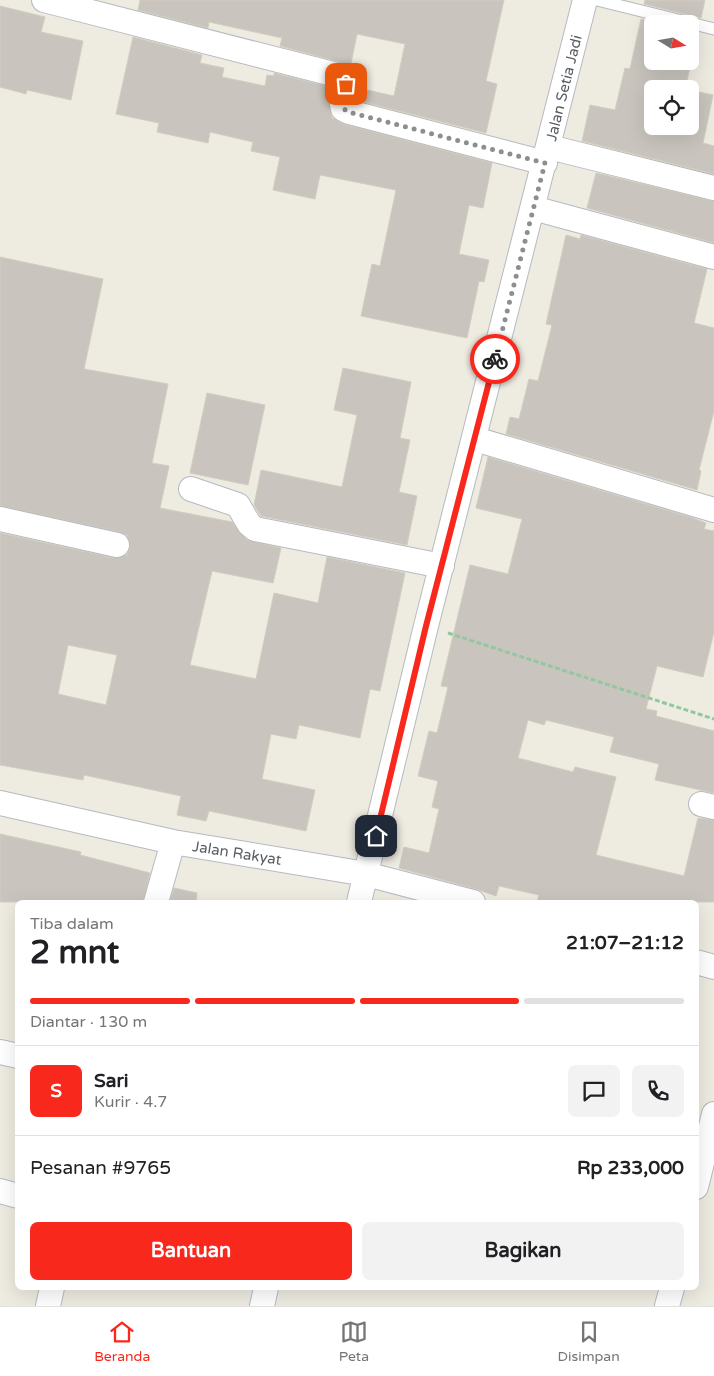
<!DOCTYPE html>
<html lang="id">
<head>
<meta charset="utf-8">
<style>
	:root { --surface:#fff; --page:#f2f2f2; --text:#202124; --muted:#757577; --line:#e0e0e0; --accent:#f9281c }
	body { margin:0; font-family:"Varela Round",sans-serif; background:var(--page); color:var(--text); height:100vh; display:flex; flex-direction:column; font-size:19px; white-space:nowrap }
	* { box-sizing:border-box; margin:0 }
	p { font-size:16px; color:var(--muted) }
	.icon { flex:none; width:28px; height:28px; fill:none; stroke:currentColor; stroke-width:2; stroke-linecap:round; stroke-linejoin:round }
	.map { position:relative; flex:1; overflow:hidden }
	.panel { position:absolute; left:15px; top:900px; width:684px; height:390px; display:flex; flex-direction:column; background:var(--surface); border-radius:8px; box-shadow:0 5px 20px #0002 }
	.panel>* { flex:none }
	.needle { width:32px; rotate:101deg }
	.fabs { position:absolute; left:644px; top:15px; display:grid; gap:10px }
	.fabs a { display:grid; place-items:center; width:55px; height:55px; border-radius:8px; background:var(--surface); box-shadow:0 5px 20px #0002; font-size:25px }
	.pin { position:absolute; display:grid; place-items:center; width:42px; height:42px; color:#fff; margin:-21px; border-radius:10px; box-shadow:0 2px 8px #0006 }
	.courier { position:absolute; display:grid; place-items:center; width:50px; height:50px; margin:-25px; border:4px solid #f9281c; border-radius:50%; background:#fff; color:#222; box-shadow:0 1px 6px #0007 }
	.summary em { font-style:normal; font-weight:800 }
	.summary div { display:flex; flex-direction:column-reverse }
	.summary { display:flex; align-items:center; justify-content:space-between; height:85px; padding:0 15px }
	h1 { font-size:32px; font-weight:800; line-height:38px }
	.bar { display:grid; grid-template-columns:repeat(4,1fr); gap:8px 5px; align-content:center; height:60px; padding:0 15px }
	.bar i { height:6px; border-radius:4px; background:var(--line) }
	.bar .active { background:var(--accent) }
	.bar p { grid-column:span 4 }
	.line { display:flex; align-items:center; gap:12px; padding:0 15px; border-top:1px solid var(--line) }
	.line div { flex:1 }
	.round { display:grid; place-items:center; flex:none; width:52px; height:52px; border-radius:8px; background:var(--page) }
	.action { display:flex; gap:10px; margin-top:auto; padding:10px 15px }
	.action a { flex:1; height:58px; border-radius:8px; background:var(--accent); color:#fff; font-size:20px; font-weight:800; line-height:58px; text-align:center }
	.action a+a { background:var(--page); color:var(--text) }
	.tabs { display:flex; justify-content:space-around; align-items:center; height:70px; border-top:1px solid var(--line); background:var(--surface); font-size:14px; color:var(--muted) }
	.tabs a { display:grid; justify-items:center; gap:2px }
	.tabs .active { color:var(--accent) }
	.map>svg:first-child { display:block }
</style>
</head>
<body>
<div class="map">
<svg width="714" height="1306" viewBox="0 0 714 1306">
	<rect width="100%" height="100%" fill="#eeebe1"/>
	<!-- building -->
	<path fill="#c9c5be" stroke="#d3ccbf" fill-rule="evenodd" d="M140,0h364l-18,81 11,3 -11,49 -130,-33 2,-12 36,8 11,-52 -48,-10 -7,34 -10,-6 -60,-16 2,-8 -73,-16 -1,6 -70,-18z
		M645,0h60l-4,18 -57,-14z
		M0,6l45,11 -4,15 42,9 -12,59 -44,-10 -1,4 -26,-7z
		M641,19l21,5h-10v37h38v-30l8,2 -13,56h-33v37h38v-36l23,5 -10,48 11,3v28l-132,-33 8,-36 25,5 10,-42 5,1z
		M133,37l69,18 -2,8 24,5 -2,9 43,9 2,-11 7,1v-3l56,14v25l2,6 11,6 149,39 -9,45 -14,-3 -10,49 30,6 -5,22 -5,-1 -12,57 -106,-22 11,-52 8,2 16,-76 -76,-15 -5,24 -42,-9 7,-33 -29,-6 2,-9 -43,-10 -2,11 -51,-11 2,-9 -43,-9z
		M596,173l118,28v42l-127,-35z
		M566,235l14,4 1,-4 126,34 -13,54 20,5v83l-15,59 2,1 -4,19 -191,-56 4,-17 9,2 10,-40 9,2 14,-56 -6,-1z
		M0,257l103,22 -19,90 84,15 -16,79 17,3 -9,42 72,14 15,18 34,8 -8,35 -61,-12 -22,94 66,14 18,-86 44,10 9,-46 78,16 -25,118 -10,-2 -10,49 -61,-13 -3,14 -25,-5 -9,45 53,11 -9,41 -97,-20 -3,10 -29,-6 4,-19 -97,-21 -1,5 -83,-15v-232l114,25 13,-3 3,-7 -3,-13 -7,-3 -120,-26zM68,645l49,10 -11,50 -48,-11z
		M343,368l68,14 -11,56 10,2 -11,52 18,4 -10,49 -146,-29 -7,-11 7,-35 81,17 15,-72 -23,-5z
		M207,393l58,12 -17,80 -58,-12z
		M488,457l202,60 16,6 -2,6 10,2v101l-11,45 -46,-11 -11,43 11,2 -1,5 58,15v62l-59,-13 4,-16 -49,-12 4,-15 -68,-17 -2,5 -16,-5 -10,38 55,14 2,-5 41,10 -20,78 88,21 14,-58 16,2v82h-177l2,-7 -40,-9 -3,10 -20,-7 -77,-21 5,-21 25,6 10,-44 -7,-2 6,-26 -20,-5 11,-45 8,2 11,-46 -7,-1 29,-121 38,9 14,-55 -46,-11z
		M0,834l81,18 -1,3 70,18 -7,29h-143z
		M174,888l23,5 -1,9h-26z"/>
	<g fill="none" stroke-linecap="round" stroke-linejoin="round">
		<!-- service casing -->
		<g stroke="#b6babf" stroke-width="13">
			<path id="service" d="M597,0l117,29"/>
		</g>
		<!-- minor casing -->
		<g stroke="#b6babf" stroke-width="26">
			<path id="minor" d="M44,0l293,75 8,6 -3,23 1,5 6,3 196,51
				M549,147l165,41
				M533,208l181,49
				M475,439l239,71
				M191,489l47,16 11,19 6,5 187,37
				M0,519l117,26
				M0,803l173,39 193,32 107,28
				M701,804l13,3
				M156,902l17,-60
				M359,902l67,-276 159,-626
				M696,962l18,5
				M0,1052l18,4
				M696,1187l18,-73
				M0,1191l18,5
				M48,1306l4,-18
				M262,1306l4,-18
				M667,1306l5,-18"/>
		</g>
		<!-- path -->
		<path stroke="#91c89f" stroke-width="3" stroke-dasharray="5 2.5" stroke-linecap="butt" d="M448,633l266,86"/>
		<!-- service -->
		<use href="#service" stroke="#fff" stroke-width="11"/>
		<!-- minor -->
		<use href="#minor" stroke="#fff" stroke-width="24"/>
	</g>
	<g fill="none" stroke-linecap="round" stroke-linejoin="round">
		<!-- done -->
		<path stroke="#8d8f8f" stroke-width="5" stroke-dasharray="0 9" d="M346,84l-4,16 2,9 4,3 197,51 -50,196"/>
		<!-- route -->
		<path stroke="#f9281c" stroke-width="6" d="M376,836l50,-210 69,-267"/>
	</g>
	<g text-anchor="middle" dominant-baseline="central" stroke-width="4" stroke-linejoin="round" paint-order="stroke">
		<!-- street labels -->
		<g font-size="15" fill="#595e63" stroke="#fff">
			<text transform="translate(564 88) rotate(-76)">Jalan Setia Jadi</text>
			<text transform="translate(237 853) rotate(9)">Jalan Rakyat</text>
		</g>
	</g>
</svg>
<div class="fabs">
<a><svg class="needle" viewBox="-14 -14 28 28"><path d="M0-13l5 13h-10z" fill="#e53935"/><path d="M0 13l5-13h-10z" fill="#757577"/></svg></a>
<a><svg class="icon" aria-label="locate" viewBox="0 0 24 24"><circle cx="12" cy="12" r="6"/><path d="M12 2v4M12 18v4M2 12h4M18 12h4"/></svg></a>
</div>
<div class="pin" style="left:346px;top:84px;background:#ea580c"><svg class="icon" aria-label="bag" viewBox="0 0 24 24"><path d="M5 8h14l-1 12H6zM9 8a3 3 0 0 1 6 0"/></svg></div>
<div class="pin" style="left:376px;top:836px;background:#1f2937"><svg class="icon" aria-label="home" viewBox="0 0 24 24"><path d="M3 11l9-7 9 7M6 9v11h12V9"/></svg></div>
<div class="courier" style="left:495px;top:359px"><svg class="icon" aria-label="bike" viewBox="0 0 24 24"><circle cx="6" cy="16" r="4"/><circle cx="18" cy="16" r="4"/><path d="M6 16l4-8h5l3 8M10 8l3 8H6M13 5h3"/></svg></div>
<section class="panel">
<div class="summary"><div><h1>2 mnt</h1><p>Tiba dalam</p></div><em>21:07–21:12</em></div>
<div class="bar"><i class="active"></i><i class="active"></i><i class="active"></i><i></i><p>Diantar · 130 m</p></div>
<div class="line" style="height:90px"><b class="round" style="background:var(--accent);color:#fff">S</b><div><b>Sari</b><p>Kurir · 4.7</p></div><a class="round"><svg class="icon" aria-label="chat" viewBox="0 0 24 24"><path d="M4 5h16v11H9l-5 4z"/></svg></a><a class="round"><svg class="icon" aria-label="phone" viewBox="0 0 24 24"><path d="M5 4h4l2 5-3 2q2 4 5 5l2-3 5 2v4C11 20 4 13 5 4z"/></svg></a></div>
<div class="line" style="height:65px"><div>Pesanan #9765</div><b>Rp 233,000</b></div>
<div class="action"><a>Bantuan</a><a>Bagikan</a></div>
</section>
</div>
<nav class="tabs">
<a class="active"><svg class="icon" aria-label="home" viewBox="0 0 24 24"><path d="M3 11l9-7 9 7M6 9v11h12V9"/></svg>Beranda</a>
<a><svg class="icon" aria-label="map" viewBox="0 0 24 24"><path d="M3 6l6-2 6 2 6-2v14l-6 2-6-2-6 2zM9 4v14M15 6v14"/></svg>Peta</a>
<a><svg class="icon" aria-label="saved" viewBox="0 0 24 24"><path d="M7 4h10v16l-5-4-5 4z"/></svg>Disimpan</a>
</nav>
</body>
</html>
